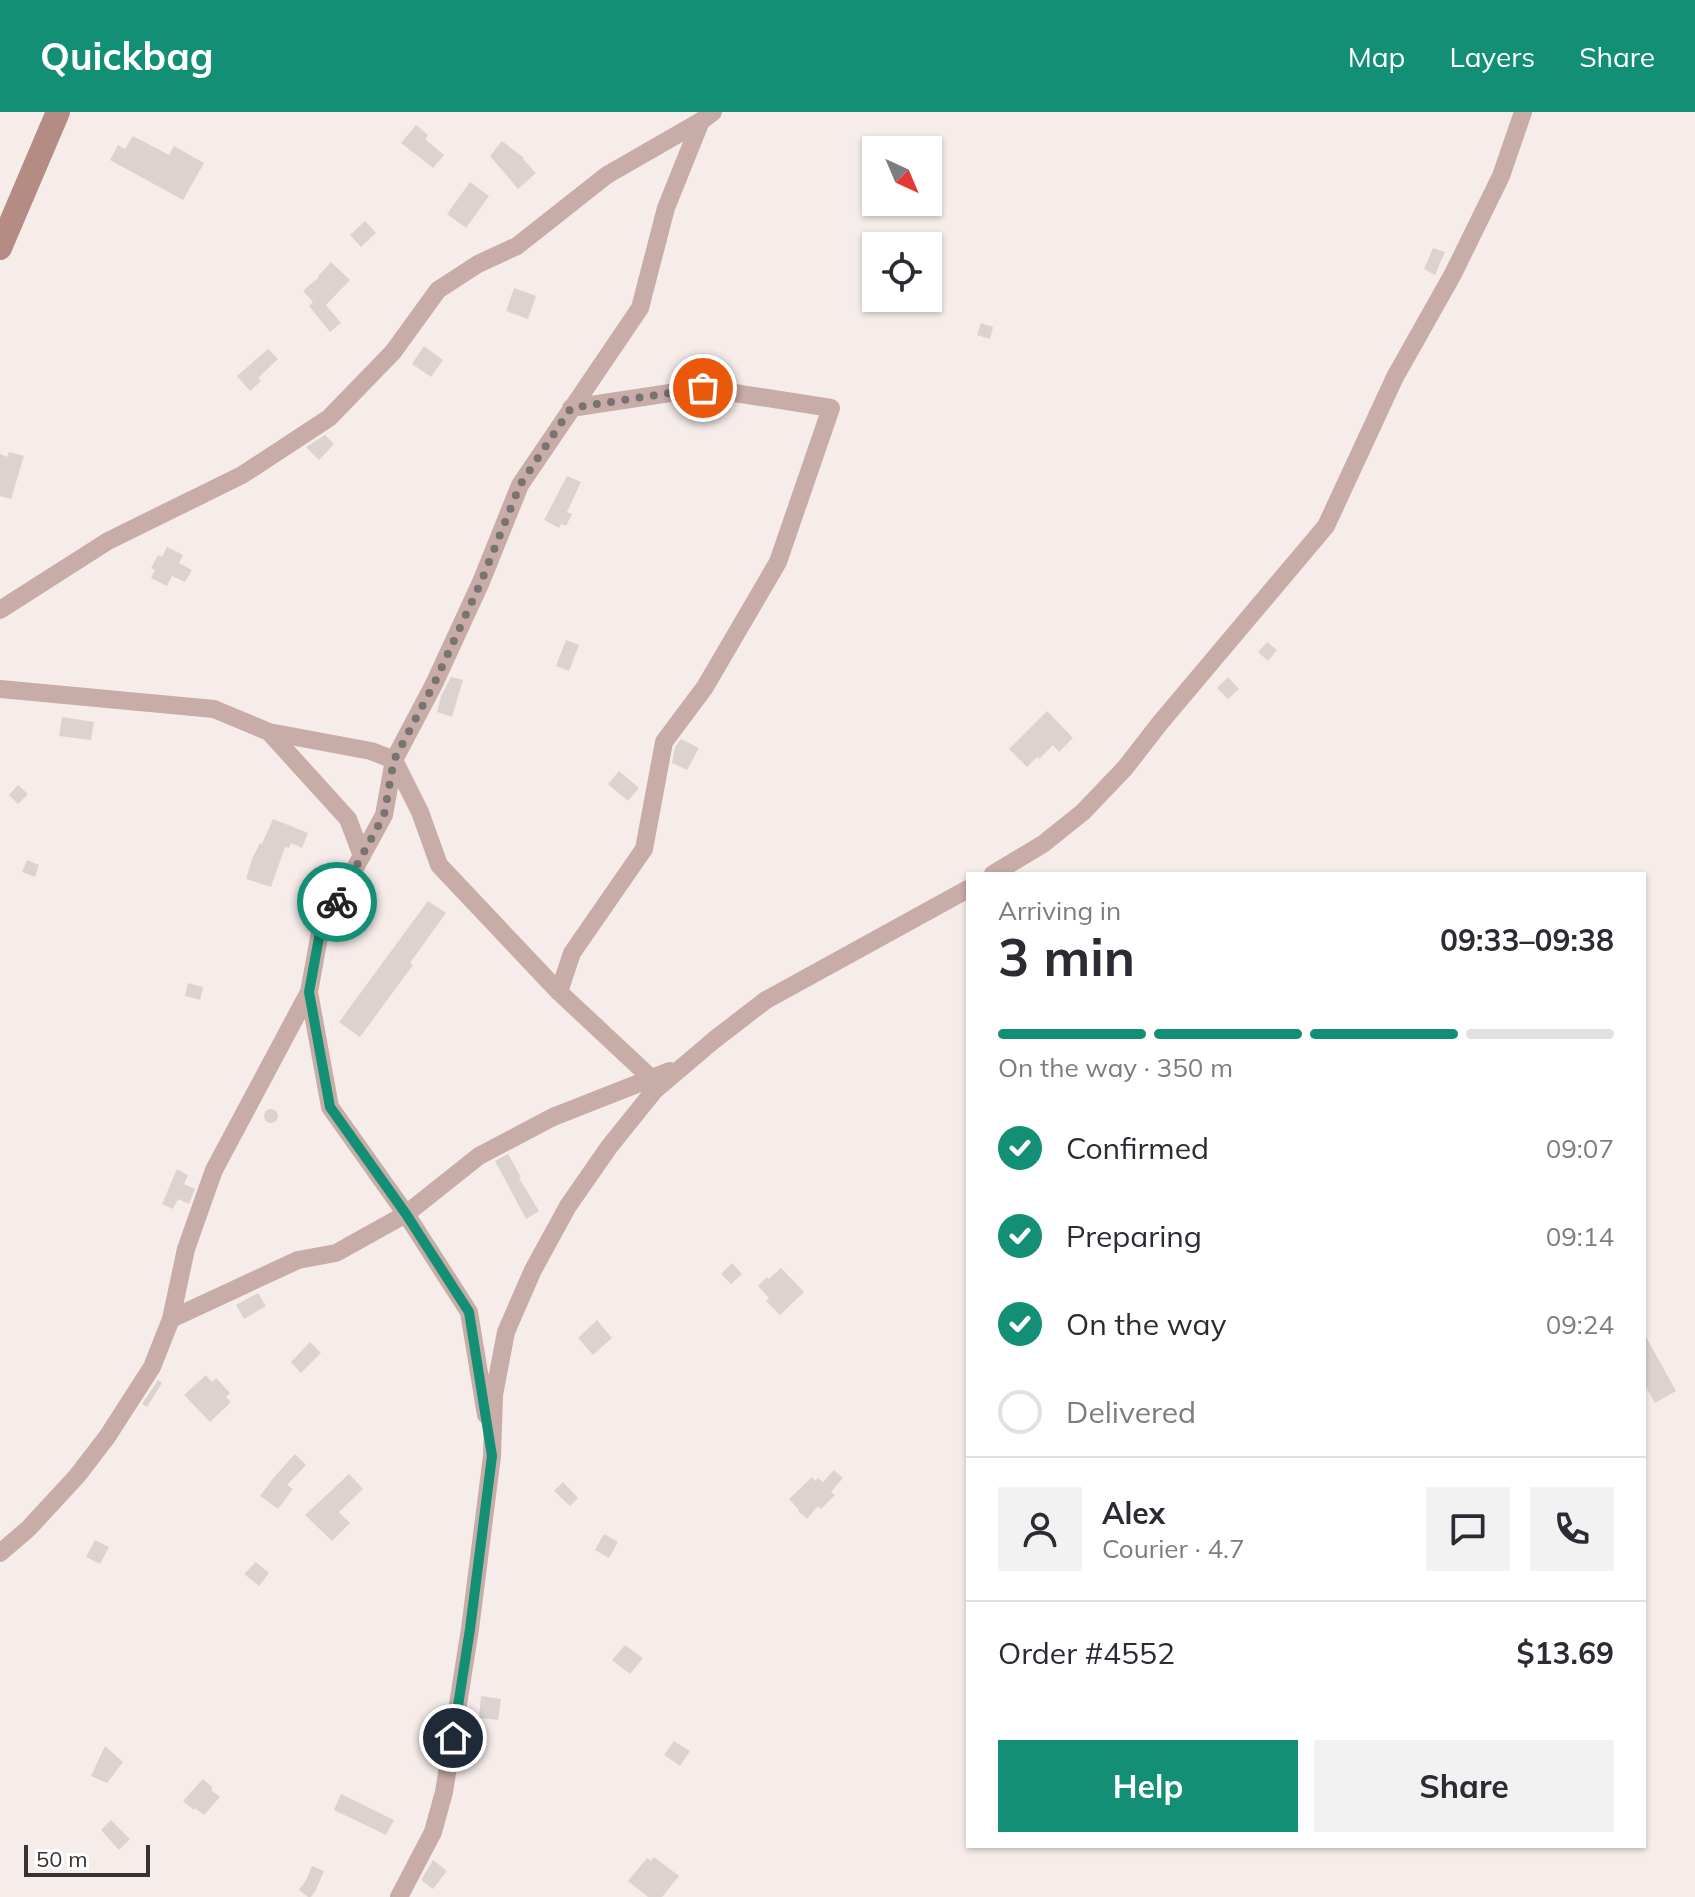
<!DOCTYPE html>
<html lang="en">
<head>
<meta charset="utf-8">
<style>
	:root { --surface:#fff; --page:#f2f2f3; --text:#2b2b33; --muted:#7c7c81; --line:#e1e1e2; --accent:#128f75 }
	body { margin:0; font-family:Mulish,sans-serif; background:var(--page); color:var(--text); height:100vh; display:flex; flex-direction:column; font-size:30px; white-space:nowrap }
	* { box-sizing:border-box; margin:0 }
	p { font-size:26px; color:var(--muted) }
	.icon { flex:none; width:44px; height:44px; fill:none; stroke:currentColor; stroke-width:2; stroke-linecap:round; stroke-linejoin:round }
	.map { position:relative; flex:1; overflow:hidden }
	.sheet { position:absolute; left:966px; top:760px; width:680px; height:976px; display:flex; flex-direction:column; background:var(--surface); border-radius:0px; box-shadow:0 2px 6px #0004 }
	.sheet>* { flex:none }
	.needle { width:52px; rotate:136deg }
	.buttons { position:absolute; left:862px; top:24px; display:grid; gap:16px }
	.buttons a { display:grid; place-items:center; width:80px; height:80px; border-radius:0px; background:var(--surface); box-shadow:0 2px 6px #0004; font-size:40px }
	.scale { position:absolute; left:24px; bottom:20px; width:126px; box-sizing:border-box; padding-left:8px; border:4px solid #363332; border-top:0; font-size:22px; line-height:28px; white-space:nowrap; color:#363332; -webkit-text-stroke:6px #fff; paint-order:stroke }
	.pin { position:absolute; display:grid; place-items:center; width:68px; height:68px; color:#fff; margin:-34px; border:4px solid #fff; border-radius:50%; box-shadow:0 2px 8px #0007 }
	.courier { position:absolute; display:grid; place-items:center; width:80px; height:80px; margin:-40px; border:6px solid #128f75; border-radius:50%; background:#fff; color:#222; box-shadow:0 2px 10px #0007 }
	.headline em { font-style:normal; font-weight:700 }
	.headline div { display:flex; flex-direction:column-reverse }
	.headline { display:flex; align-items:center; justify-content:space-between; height:136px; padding:0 32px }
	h1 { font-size:52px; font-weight:700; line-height:60px }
	.bar { display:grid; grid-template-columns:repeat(4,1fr); gap:12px 8px; align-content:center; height:96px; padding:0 32px }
	.bar i { height:10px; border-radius:6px; background:var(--line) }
	.bar .active { background:var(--accent) }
	.bar p { grid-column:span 4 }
	.line { display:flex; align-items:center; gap:20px; padding:0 32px; border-top:2px solid var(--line) }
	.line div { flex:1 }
	.round { display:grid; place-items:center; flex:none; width:84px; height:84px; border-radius:0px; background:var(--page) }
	ol { padding:0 32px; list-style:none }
	li { display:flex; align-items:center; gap:24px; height:88px }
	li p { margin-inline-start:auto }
	li .icon { padding:8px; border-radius:50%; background:var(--accent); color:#fff; stroke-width:4 }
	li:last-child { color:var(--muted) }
	li i { width:44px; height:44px; border:4px solid var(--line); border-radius:50% }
	.button { display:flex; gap:16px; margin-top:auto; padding:16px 32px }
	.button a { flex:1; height:92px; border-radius:0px; background:var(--accent); color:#fff; font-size:32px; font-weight:700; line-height:92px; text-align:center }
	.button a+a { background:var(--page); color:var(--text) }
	header { display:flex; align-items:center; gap:48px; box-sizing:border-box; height:112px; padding:0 40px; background:var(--accent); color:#fff }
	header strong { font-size:38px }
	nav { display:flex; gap:44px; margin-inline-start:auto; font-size:28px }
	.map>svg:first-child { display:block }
</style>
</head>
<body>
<header>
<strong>Quickbag</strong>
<nav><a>Map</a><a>Layers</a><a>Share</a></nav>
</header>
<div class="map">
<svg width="1695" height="1785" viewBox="0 0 1695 1785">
	<rect width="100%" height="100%" fill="#f6edeb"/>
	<!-- building -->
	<path fill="#dcd3d1" d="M416,13l12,10 -3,4 19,16 -11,13 -32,-25z
		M133,24l36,19 5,-9 30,17 -21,37 -73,-40 8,-15 7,4z
		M502,29l22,17 -1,1 13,14 -18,16 -28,-33z
		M470,70l19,14 -23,32 -19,-14z
		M365,109l11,12 -15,14 -11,-12z
		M1433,136l12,4 -10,23 -11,-6z
		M331,150l19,18 -24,25 15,18 -11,9 -21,-26 4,-4 -10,-11 16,-14 -1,-1z
		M514,176l22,8 -8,23 -22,-8z
		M981,211l12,4 -3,12 -13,-4z
		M424,234l19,14 -12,17 -19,-13z
		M268,237l10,10 -20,19 3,3 -11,10 -13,-15z
		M325,323l9,9 -15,16 -13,-13z
		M9,340l15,4 -13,43 -11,-3v-42l7,3z
		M567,364l14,6 -14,30 5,2 -6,12 -5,-2 -2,4 -15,-8z
		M167,435l16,8 -4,8 13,7 -7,12 -13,-6 -5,10 -16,-8 4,-8 -4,-2 7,-13 4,2z
		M566,528l13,5 -10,26 -13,-5z
		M1267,530l10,8 -9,11 -10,-9z
		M451,565l12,3 -11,37 -15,-5 4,-16z
		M1228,565l11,12 -11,10 -11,-11z
		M1047,599l26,27 -14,14 -6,-7 -14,14 -2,-2 -10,10 -18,-18z
		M62,605l32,5 -3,18 -32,-4z
		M681,627l18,9 -12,22 -15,-7 3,-16z
		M619,659l20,17 -11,13 -20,-17z
		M18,673l10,9 -10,10 -9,-9z
		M273,707l35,14 -6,15 -11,-5 -2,5 -4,-1 -14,40 -25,-8 6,-20 8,-16 2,1z
		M27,748l12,5 -4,12 -13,-5z
		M428,789l18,12 -36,50 3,2 -53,72 -21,-15z
		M188,871l15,4 -3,13 -15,-4z
		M264 1004a7 7 0 1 1 14 0a7 7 0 1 1-14 0Z
		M508,1042l13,23 -2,1 20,33 -13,8 -31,-58z
		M177,1057l11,6 -4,9 11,5 -6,15 -11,-5 -5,10 -11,-5z
		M732,1151l10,11 -11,10 -10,-10z
		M781,1156l23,24 -24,23 -14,-14 3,-3 -11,-12 9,-9 2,2z
		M258,1181l8,13 -22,13 -8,-14z
		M597,1208l15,18 -19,17 -15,-17z
		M1644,1221l32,58 -21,12 -11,-20z
		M310,1230l11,11 -20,20 -10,-11z
		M206,1263l6,7 4,-4 14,15 -4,4 5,5 -21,20 -26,-27z
		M158,1268l4,3 -15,24 -5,-3z
		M295,1342l11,11 -19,20 6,4 -15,20 -18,-13 15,-20z
		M834,1358l9,8 -12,14 4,3 -14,14 -3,-3 -11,13 -9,-8 1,-1 -10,-11 23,-22 3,4 3,-3 5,4z
		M349,1362l14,15 -24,23 11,11 -18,18 -27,-26z
		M563,1370l15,16 -8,8 -16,-15z
		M604,1422l14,8 -9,16 -14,-8z
		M95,1428l14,7 -9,17 -14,-7z
		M256,1450l13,11 -10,13 -15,-12z
		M625,1533l18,13 -13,16 -18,-14z
		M481,1584l20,3 -3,21 -19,-2z
		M674,1629l16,10 -10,15 -16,-11z
		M105,1634l18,16 -16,21 -16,-7z
		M203,1667l10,9 -2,2 9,7 -16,18 -9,-7 -1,2 -11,-9z
		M341,1682l53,26 -8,15 -52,-25z
		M111,1708l19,19 -11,11 -18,-20z
		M654,1745l25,19 -17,21h-14l-20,-16 19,-23 4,3z
		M433,1748l14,11 -14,18 -12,-9z
		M312,1754l12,5 -9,21 -4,5h-3l-9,-7 7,-10z"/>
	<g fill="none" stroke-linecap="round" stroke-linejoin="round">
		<!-- street -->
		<path stroke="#c8aca7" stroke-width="18" d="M0,498l108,-69 134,-66 87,-57 64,-66 45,-62 40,-26 39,-18 90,-71 94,-54
			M0,577l214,20 55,23 79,87 14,37
			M269,620l102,19 23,9 26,52 19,53 120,127 92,86
			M993,762l50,-30 40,-32 42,-44 35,-45 166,-197 69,-149 58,-103 48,-98 22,-64
			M309,880l21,115 76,107 63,98 17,103
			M559,880l13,-39 72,-104 20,-107 41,-55 73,-125 53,-154 -128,-20 -132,20
			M171,1207l127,-59 38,-7 70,-39 73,-58 74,-39 117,-46
			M0,1441l28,-24 49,-53 30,-39 45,-70 19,-48 15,-70 28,-79 95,-178 11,-60 64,-117 10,-55 40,-76 47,-102 39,-97 120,-177 26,-100 35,-87 12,-9
			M399,1785l34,-65 11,-40 26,-163 22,-173 2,-61 12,-63 27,-62 35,-64 41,-59 45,-56 60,-51 52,-40 202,-111"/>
		<!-- secondary -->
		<path stroke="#b48c84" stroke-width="24" d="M0,136l58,-136"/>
	</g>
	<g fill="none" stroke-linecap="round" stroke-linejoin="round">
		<!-- done -->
		<path stroke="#797473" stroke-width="8" stroke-dasharray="0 14.4" d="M337,790l47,-87 10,-55 40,-76 47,-102 39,-97 51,-77 132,-20"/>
		<!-- route -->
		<path stroke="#128f75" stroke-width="10" d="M337,790l-17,30 -11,60 21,115 76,107 63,98 23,144 -22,173 -17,109"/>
	</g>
</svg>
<div class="buttons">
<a><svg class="needle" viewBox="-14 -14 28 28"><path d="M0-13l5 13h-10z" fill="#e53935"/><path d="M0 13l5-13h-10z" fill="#7c7c81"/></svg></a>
<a><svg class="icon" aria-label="locate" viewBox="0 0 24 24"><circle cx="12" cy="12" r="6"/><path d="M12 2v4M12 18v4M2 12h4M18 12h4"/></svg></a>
</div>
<div class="scale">50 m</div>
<div class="pin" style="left:703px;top:276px;background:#ea580c"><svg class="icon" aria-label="bag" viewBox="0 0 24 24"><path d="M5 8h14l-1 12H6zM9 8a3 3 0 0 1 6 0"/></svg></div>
<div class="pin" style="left:453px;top:1626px;background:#1f2937"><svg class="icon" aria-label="home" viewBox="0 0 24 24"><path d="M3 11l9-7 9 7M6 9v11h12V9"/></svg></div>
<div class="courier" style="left:337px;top:790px"><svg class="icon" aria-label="bike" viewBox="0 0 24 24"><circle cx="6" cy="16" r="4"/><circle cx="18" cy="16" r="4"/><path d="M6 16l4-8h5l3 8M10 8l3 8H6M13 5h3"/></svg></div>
<section class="sheet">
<div class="headline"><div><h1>3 min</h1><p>Arriving in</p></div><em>09:33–09:38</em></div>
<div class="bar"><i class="active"></i><i class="active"></i><i class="active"></i><i></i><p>On the way · 350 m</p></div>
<ol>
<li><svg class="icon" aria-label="check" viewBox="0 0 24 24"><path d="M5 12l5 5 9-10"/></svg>Confirmed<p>09:07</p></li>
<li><svg class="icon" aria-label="check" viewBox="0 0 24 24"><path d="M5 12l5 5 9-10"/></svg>Preparing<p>09:14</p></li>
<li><svg class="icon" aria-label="check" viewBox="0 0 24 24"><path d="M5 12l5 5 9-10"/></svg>On the way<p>09:24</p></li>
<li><i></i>Delivered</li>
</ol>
<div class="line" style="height:144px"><a class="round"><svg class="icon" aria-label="person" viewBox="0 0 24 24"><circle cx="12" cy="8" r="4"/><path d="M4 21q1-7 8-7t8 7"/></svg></a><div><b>Alex</b><p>Courier · 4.7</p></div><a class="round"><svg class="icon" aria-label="chat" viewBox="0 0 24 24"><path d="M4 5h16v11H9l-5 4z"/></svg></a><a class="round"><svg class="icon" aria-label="phone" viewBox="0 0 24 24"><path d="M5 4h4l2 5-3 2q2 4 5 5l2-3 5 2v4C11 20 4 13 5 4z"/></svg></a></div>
<div class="line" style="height:104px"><div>Order #4552</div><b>$13.69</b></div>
<div class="button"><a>Help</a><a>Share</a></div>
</section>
</div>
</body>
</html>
